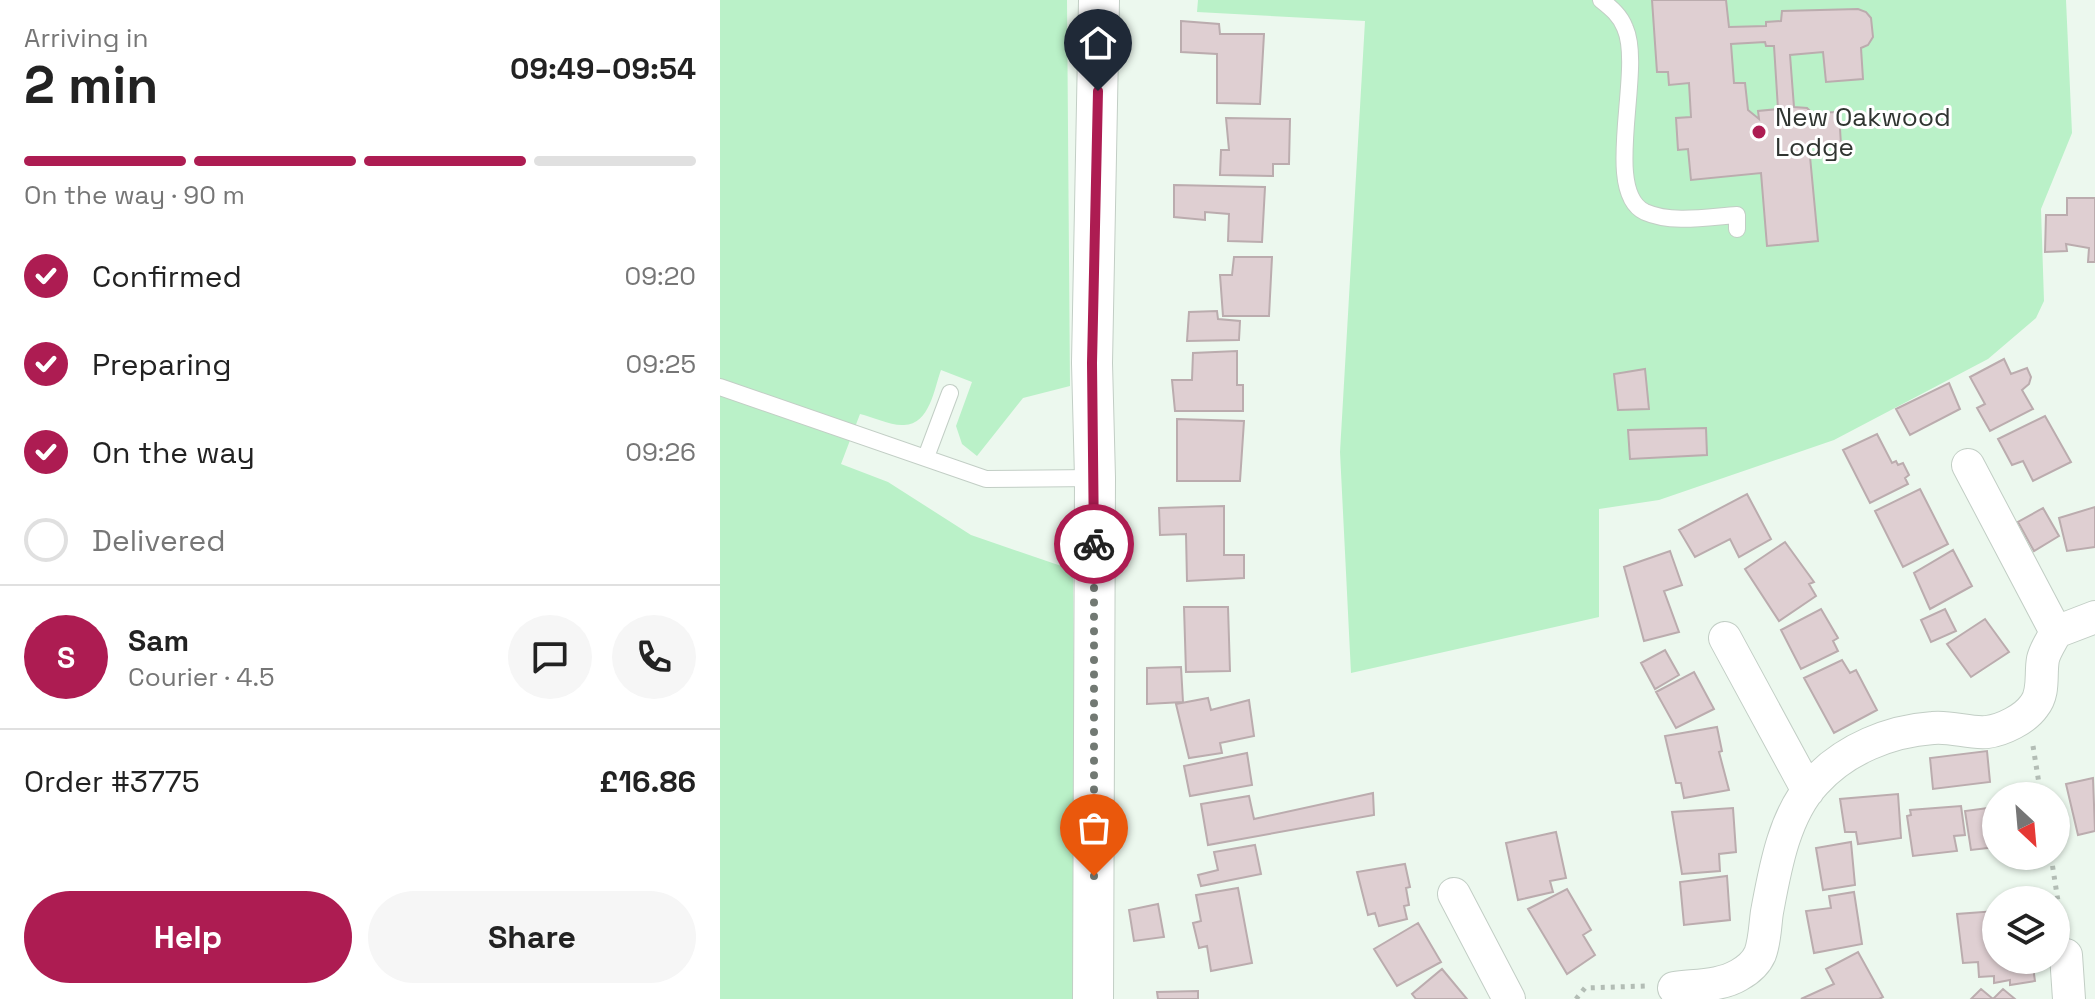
<!DOCTYPE html>
<html lang="en">
<head>
<meta charset="utf-8">
<style>
	:root { --surface:#fff; --page:#f6f6f6; --text:#222; --muted:#767676; --line:#e0e0e0; --accent:#ad1c52 }
	body { margin:0; font-family:"Space Grotesk",sans-serif; background:var(--page); color:var(--text); height:100vh; display:flex; flex-direction:column; font-size:30px; white-space:nowrap }
	* { box-sizing:border-box; margin:0 }
	p { font-size:26px; color:var(--muted) }
	.icon { flex:none; width:44px; height:44px; fill:none; stroke:currentColor; stroke-width:2; stroke-linecap:round; stroke-linejoin:round }
	.map { position:relative; flex:1; overflow:hidden }
	.side { display:flex; flex-direction:column; background:var(--surface); width:720px }
	.side>* { flex:none }
	.needle { width:52px; rotate:154deg }
	.buttons { position:absolute; left:1262px; top:782px; display:grid; gap:16px }
	.buttons a { display:grid; place-items:center; width:88px; height:88px; border-radius:50%; background:var(--surface); box-shadow:0 2px 6px #0004; font-size:40px }
	.pin { position:absolute; display:grid; place-items:center; width:68px; height:68px; color:#fff; margin:-82px -34px; border-radius:50% 50% 50% 0; rotate:-45deg; box-shadow:0 0 8px #0007 }
	.pin .icon { rotate:45deg }
	.courier { position:absolute; display:grid; place-items:center; width:80px; height:80px; margin:-40px; border:6px solid #ad1c52; border-radius:50%; background:#fff; color:#222; box-shadow:0 2px 10px #0007 }
	.overview em { font-style:normal; font-weight:600 }
	.overview div { display:flex; flex-direction:column-reverse }
	.overview { display:flex; align-items:center; justify-content:space-between; height:136px; padding:0 24px }
	h1 { font-size:52px; font-weight:600; line-height:60px }
	.bar { display:grid; grid-template-columns:repeat(4,1fr); gap:12px 8px; align-content:center; height:96px; padding:0 24px }
	.bar i { height:10px; border-radius:6px; background:var(--line) }
	.bar .selected { background:var(--accent) }
	.bar p { grid-column:span 4 }
	.line { display:flex; align-items:center; gap:20px; padding:0 24px; border-top:2px solid var(--line) }
	.line div { flex:1 }
	.round { display:grid; place-items:center; flex:none; width:84px; height:84px; border-radius:42px; background:var(--page) }
	ol { padding:0 24px; list-style:none }
	li { display:flex; align-items:center; gap:24px; height:88px }
	li p { margin-inline-start:auto }
	li .icon { padding:8px; border-radius:50%; background:var(--accent); color:#fff; stroke-width:4 }
	li:last-child { color:var(--muted) }
	li i { width:44px; height:44px; border:4px solid var(--line); border-radius:50% }
	.cta { display:flex; gap:16px; margin-top:auto; padding:16px 24px }
	.cta a { flex:1; height:92px; border-radius:48px; background:var(--accent); color:#fff; font-size:32px; font-weight:600; line-height:92px; text-align:center }
	.cta a+a { background:var(--page); color:var(--text) }
	main { display:flex; flex:1; min-height:0 }
	.map>svg:first-child { display:block }
</style>
</head>
<body>
<main>
<section class="side">
<div class="overview"><div><h1>2 min</h1><p>Arriving in</p></div><em>09:49–09:54</em></div>
<div class="bar"><i class="selected"></i><i class="selected"></i><i class="selected"></i><i></i><p>On the way · 90 m</p></div>
<ol>
<li><svg class="icon" aria-label="check" viewBox="0 0 24 24"><path d="M5 12l5 5 9-10"/></svg>Confirmed<p>09:20</p></li>
<li><svg class="icon" aria-label="check" viewBox="0 0 24 24"><path d="M5 12l5 5 9-10"/></svg>Preparing<p>09:25</p></li>
<li><svg class="icon" aria-label="check" viewBox="0 0 24 24"><path d="M5 12l5 5 9-10"/></svg>On the way<p>09:26</p></li>
<li><i></i>Delivered</li>
</ol>
<div class="line" style="height:144px"><b class="round" style="background:var(--accent);color:#fff">S</b><div><b>Sam</b><p>Courier · 4.5</p></div><a class="round"><svg class="icon" aria-label="chat" viewBox="0 0 24 24"><path d="M4 5h16v11H9l-5 4z"/></svg></a><a class="round"><svg class="icon" aria-label="phone" viewBox="0 0 24 24"><path d="M5 4h4l2 5-3 2q2 4 5 5l2-3 5 2v4C11 20 4 13 5 4z"/></svg></a></div>
<div class="line" style="height:104px"><div>Order #3775</div><b>£16.86</b></div>
<div class="cta"><a>Help</a><a>Share</a></div>
</section>
<div class="map">
<svg width="1375" height="999" viewBox="0 0 1375 999">
	<rect width="100%" height="100%" fill="#ecf8ee"/>
	<!-- green -->
	<path fill="#baf1c8" d="M0,0h347l3,386 -47,12 -46,58 -15,-12 -6,-18 16,-44 -31,-12c-7,19 -11,54 -37,55 -13,1 -31,-8 -44,-11l-19,50 47,18 83,53 102,35 3,429h-356z
		M478,0h868l6,133 -31,76 3,92 -8,17 -48,41 -154,81 -175,60 -60,9v108l-248,56 -11,-221 25,-431 -168,-9z"/>
	<!-- building -->
	<path fill="#dfcfd2" stroke="#bbacae" stroke-width="2" fill-rule="evenodd" d="M932,0h74l3,27 37,-1v-4l15,-1 1,-10 76,-2 8,3 5,6 2,19 -5,8 -7,3 2,31 -37,3 -3,-30 -33,3 4,52 13,1 5,5 27,-1 2,33 -32,1 9,95 -51,5 -6,-73 -70,7 -3,-31 -10,1 -2,-32 15,-1 -2,-34 -20,2 -1,-13h-11zM1045,42l1,4h8l4,63 -20,2 1,8 -11,-9 -3,-27h-11l-3,-39z
		M461,21l38,3 1,10h44l-4,70 -43,-1v-49l-36,-2z
		M506,118l64,1 -1,45h-16v12l-53,-1 1,-25h8z
		M454,185l91,2 -3,55 -34,-1 1,-27 -24,-2v8l-31,-3z
		M1347,198h28v64h-7l1,-14 -23,-4 1,7 -22,1 1,-37h21z
		M514,257h38l-3,59h-46l-3,-41h12z
		M497,311l1,8 22,2 -1,19 -52,1 2,-29z
		M517,351v34h6v26h-68l-3,-31h20l1,-27z
		M1284,359l7,15 16,-6 4,9 -2,7 -7,6 11,19 -43,22 -13,-23 8,-4 -15,-27z
		M925,369l4,40 -31,1 -4,-36z
		M1229,383l11,26 -50,26 -14,-26z
		M1325,416l26,46 -38,19 -10,-20 -11,4 -14,-26z
		M457,419l67,2 -4,60h-63z
		M986,428l1,27 -77,4 -2,-29z
		M1157,434l15,29 4,-2 2,4 5,-2 6,12 -4,3 3,6 -38,19 -27,-53z
		M1200,489l28,55 -45,23 -28,-56z
		M1027,494l24,45 -32,18 -9,-18 -35,18 -16,-27z
		M504,506v49h20v23l-57,3 -1,-47 -26,1 -1,-27z
		M1375,507v40l-28,4 -8,-33z
		M1323,508l16,28 -25,15 -16,-29z
		M1065,542l29,40 -5,2 7,12 -37,25 -34,-52z
		M1233,550l19,36 -42,23 -16,-36z
		M950,551l12,34 -18,6 15,41 -35,9 -20,-74z
		M464,607h44l2,64 -44,1z
		M1101,609l17,29 -5,3 5,10 -37,18 -20,-39z
		M1225,609l11,22 -25,11 -10,-22z
		M1265,619l24,33 -38,25 -24,-33z
		M945,650l14,25 -24,14 -14,-26z
		M1122,660l8,13 6,-3 21,40 -43,23 -30,-55z
		M461,667l2,35 -36,2v-36z
		M974,672l20,37 -38,19 -20,-36z
		M488,698l3,12 38,-10 5,36 -34,7 2,10 -33,5 -13,-54z
		M997,727l5,24 -3,1 10,38 -45,8 -3,-15h-5l-11,-47z
		M1267,751l3,31 -57,7 -3,-31z
		M527,753l5,32 -62,11 -6,-30z
		M1373,778l2,53 -17,4 -12,-51z
		M653,793l1,22 -166,30 -7,-41 48,-8 5,23z
		M1178,794l3,44 -43,6 -2,-12h-11l-5,-33z
		M1241,806l4,29 -11,1 3,15 -44,5 -6,-40 4,-1 -1,-5z
		M1276,807v40l-25,3 -6,-39z
		M1013,808l3,44 -17,2 1,17 -38,3 -10,-62z
		M836,832l10,46 -16,3 3,11 -35,8 -12,-57z
		M1131,842l4,43 -32,5 -7,-42z
		M535,845l6,29 -60,12 -3,-11 20,-5 -4,-18z
		M685,864l5,23 -4,1 3,17 -5,1 3,13 -28,7 -4,-13 -7,2 -11,-43z
		M1007,876l3,44 -46,5 -4,-43z
		M518,888l14,75 -41,8 -4,-25 -8,2 -6,-25 8,-2 -5,-26z
		M847,889l24,41 -8,5 12,20 -28,19 -39,-65z
		M1134,892l8,52 -48,9 -8,-42 25,-3 -2,-12z
		M438,904l6,33 -30,4 -5,-31z
		M1276,911v49h36l3,21 -25,4v-5l-16,3v-7l-15,1 -1,-15 -15,1 -6,-49z
		M698,923l23,39 -44,24 -23,-37z
		M1138,952l25,45 -4,2h-78l33,-15 -8,-15z
		M722,969l25,30h-51l-4,-5z
		M1261,989l12,10 10,-10 12,10h-44z
		M478,991v8h-40l-1,-7z"/>
	<g fill="none" stroke-linecap="round" stroke-linejoin="round">
		<!-- service casing -->
		<g stroke="#c2cec5" stroke-width="18">
			<path id="service" d="M881,0c10,8 19,15 24,28 19,42 -24,163 20,184 27,12 63,5 92,3v14
				M0,387l266,92 109,-1
				M206,457l24,-64"/>
		</g>
		<!-- minor casing -->
		<g stroke="#c2cec5" stroke-width="34">
			<path id="minor" d="M1248,465l88,167
				M1005,638l83,153
				M734,894l55,105
				M1346,955l3,44
				M954,988c21,-3 47,-2 65,-13 9,-5 17,-12 21,-21 5,-13 5,-29 7,-42 8,-43 17,-97 48,-130 30,-33 75,-51 118,-54 18,-2 38,6 54,4 16,-2 38,-13 47,-26 11,-13 6,-32 9,-47 2,-9 9,-19 13,-27l39,-15"/>
		</g>
		<!-- tertiary casing -->
		<g stroke="#c2cec5" stroke-width="42">
			<path id="tertiary" d="M373,999l2,-521 -3,-115 7,-363"/>
		</g>
		<!-- path -->
		<path stroke="#b3bdb5" stroke-width="5" stroke-dasharray="4 6" stroke-linecap="butt" d="M1313,746l8,50
			M1331,856l11,71
			M856,999l9,-11 60,-2"/>
		<!-- service -->
		<use href="#service" stroke="#fff" stroke-width="16"/>
		<!-- minor -->
		<use href="#minor" stroke="#fff" stroke-width="32"/>
		<!-- tertiary -->
		<use href="#tertiary" stroke="#fff" stroke-width="40"/>
	</g>
	<g fill="none" stroke-linecap="round" stroke-linejoin="round">
		<!-- done -->
		<path stroke="#727973" stroke-width="8" stroke-dasharray="0 14.4" d="M374,876v-332"/>
		<!-- route -->
		<path stroke="#ad1c52" stroke-width="10" d="M374,544l-2,-181 6,-272"/>
	</g>
	<!-- markers -->
	<circle fill="#ad1c52" stroke="#fff" stroke-width="3" cx="1039" cy="132" r="8"/>
	<g text-anchor="middle" dominant-baseline="central" stroke-width="6" stroke-linejoin="round" paint-order="stroke">
		<!-- poi labels -->
		<g font-size="26" fill="#303531" stroke="#fff" text-anchor="start">
			<text x="1055" y="117">New Oakwood<tspan x="1055" dy="30">Lodge</tspan></text>
		</g>
	</g>
</svg>
<div class="buttons">
<a><svg class="needle" viewBox="-14 -14 28 28"><path d="M0-13l5 13h-10z" fill="#e53935"/><path d="M0 13l5-13h-10z" fill="#767676"/></svg></a>
<a><svg class="icon" aria-label="layers" viewBox="0 0 24 24"><path d="M12 4l9 5-9 5-9-5zM3 14l9 5 9-5"/></svg></a>
</div>
<div class="pin" style="left:374px;top:876px;background:#ea580c"><svg class="icon" aria-label="bag" viewBox="0 0 24 24"><path d="M5 8h14l-1 12H6zM9 8a3 3 0 0 1 6 0"/></svg></div>
<div class="pin" style="left:378px;top:91px;background:#1f2937"><svg class="icon" aria-label="home" viewBox="0 0 24 24"><path d="M3 11l9-7 9 7M6 9v11h12V9"/></svg></div>
<div class="courier" style="left:374px;top:544px"><svg class="icon" aria-label="bike" viewBox="0 0 24 24"><circle cx="6" cy="16" r="4"/><circle cx="18" cy="16" r="4"/><path d="M6 16l4-8h5l3 8M10 8l3 8H6M13 5h3"/></svg></div>
</div>
</main>
</body>
</html>
